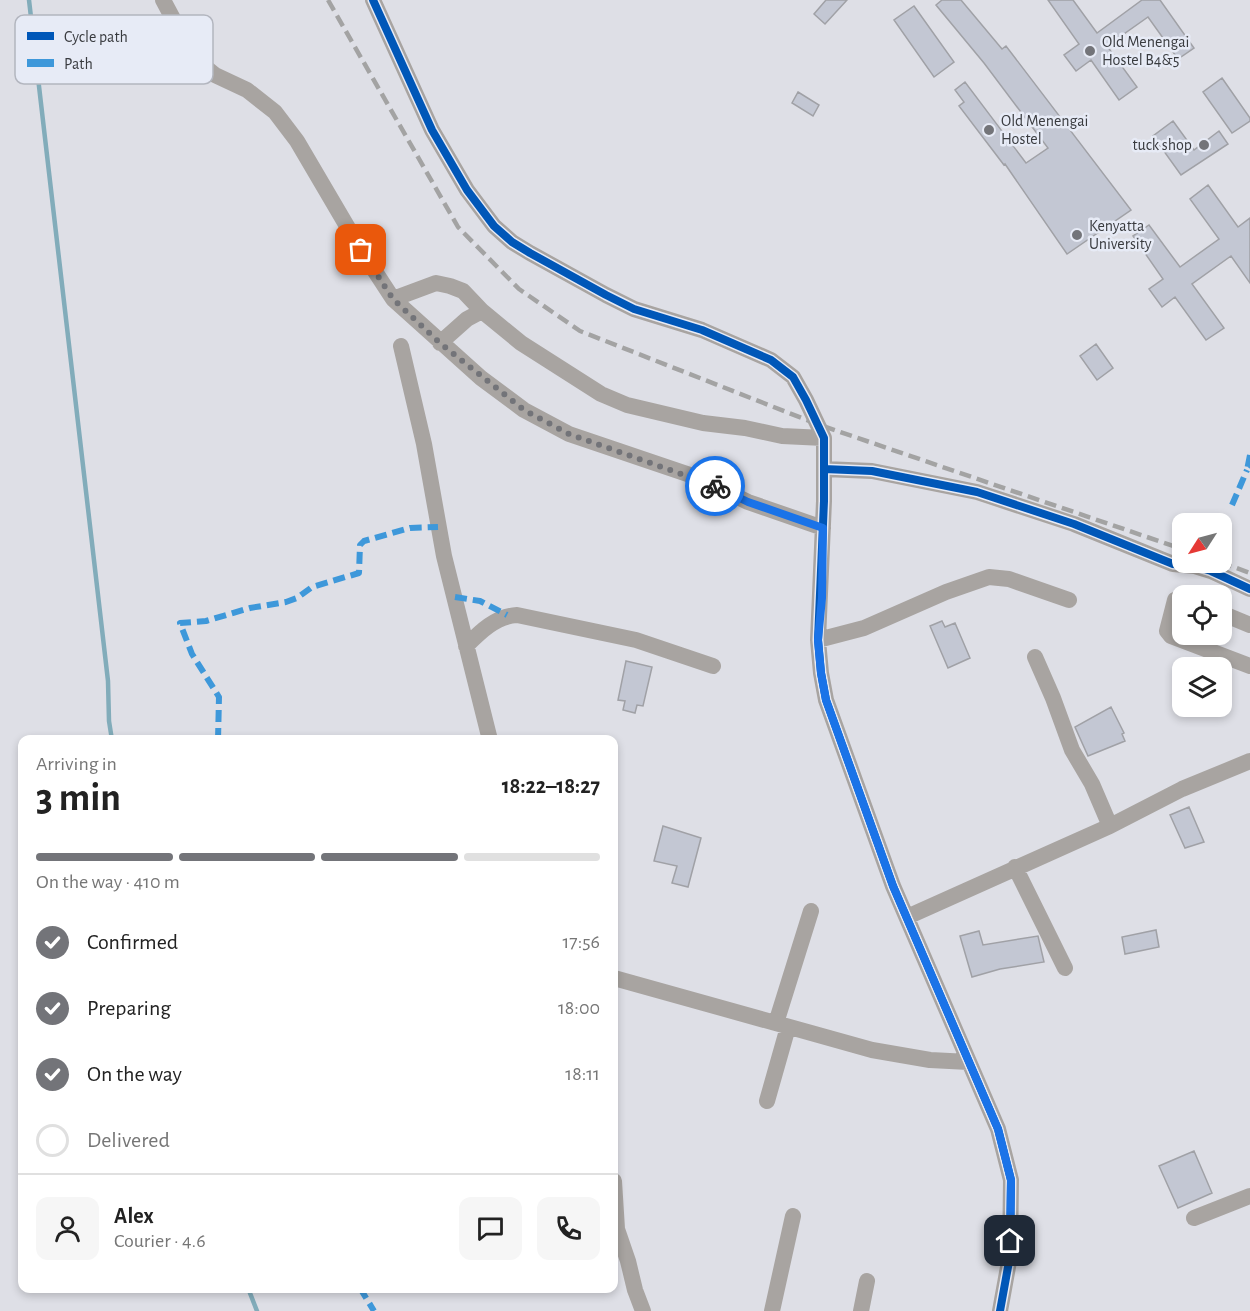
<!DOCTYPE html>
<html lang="en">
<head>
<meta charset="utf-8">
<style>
	:root { --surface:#fff; --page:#f6f6f6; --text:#222; --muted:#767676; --line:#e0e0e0; --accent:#737479 }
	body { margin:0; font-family:"Alegreya Sans",sans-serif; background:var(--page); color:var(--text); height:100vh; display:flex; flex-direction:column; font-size:22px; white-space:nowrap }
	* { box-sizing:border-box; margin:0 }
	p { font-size:20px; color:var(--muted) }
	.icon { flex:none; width:33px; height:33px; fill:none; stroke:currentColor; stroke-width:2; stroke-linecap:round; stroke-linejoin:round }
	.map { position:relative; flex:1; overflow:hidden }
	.panel { position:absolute; left:18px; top:735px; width:600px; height:558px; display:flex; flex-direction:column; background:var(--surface); border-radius:12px; box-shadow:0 3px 9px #0003 }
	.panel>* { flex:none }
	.needle { width:39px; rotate:234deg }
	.buttons { position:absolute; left:1172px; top:513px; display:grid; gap:12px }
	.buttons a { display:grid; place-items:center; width:60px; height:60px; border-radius:12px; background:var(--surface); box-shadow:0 3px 9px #0003; font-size:30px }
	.pin { position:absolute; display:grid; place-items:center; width:51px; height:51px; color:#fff; margin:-26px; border-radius:12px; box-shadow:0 3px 9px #0006 }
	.courier { position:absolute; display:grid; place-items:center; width:60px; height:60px; margin:-30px; border:4px solid #1a73e8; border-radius:50%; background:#fff; color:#222; box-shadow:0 2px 8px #0007 }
	.summary em { font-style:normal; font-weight:600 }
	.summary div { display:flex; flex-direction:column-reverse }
	.summary { display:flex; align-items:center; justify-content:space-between; height:102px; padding:0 18px }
	h1 { font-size:39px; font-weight:600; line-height:45px }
	.bar { display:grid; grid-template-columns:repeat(4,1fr); gap:9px 6px; align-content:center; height:72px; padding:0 18px }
	.bar i { height:8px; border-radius:4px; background:var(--line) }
	.bar .selected { background:var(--accent) }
	.bar p { grid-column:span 4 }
	.line { display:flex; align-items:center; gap:15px; padding:0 18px; border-top:2px solid var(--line) }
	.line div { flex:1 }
	.round { display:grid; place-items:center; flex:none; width:63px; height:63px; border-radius:12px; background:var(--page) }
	ol { padding:0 18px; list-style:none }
	li { display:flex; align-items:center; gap:18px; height:66px }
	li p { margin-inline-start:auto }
	li .icon { padding:6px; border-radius:50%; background:var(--accent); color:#fff; stroke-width:4 }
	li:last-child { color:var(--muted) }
	li i { width:33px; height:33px; border:3px solid var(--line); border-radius:50% }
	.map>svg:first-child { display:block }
</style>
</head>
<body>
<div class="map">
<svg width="1250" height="1311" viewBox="0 0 1250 1311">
	<rect width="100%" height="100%" fill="#dedfe6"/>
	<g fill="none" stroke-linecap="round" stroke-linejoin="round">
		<!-- stream -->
		<path stroke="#82acba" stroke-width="4.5" d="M29,0l79,681 1,40 3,19
			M248,1288l9,23"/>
	</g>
	<!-- building -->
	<path fill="#c3c7d3" stroke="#a0a1a6" stroke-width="1.5" d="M826,0h21l-22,24 -11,-10z
		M942,0h19l41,49 4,-3 125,164 -64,44 -62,-90 -1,1 -45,-59 5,-4 -9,-12 10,-8 61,81 22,-15 -64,-85 -48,-58z
		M1048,0h25l24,33 45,-33h18l34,48 -16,11 -30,-42 -41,29 30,41 -18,13 -28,-40 -15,11 -12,-16 15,-11z
		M914,6l40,56 -20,15 -40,-57z
		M1222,78l28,40v3l-18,12 -29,-41z
		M798,92l21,13 -6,11 -21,-13z
		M1173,121l21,29 25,-19 9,13 -47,31 -28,-39z
		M1208,185l30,42 12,-9v65l-19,-27 -39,28 32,44 -18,12 -31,-43 -13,10 -13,-18 14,-10 -30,-43 16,-11 31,42 39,-28 -29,-40z
		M1096,344l17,24 -16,12 -17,-24z
		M942,621l3,6 10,-4 15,35 -22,10 -18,-42z
		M626,661l26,6 -9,39 -6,-1 -2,8 -12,-3 2,-9 -7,-1z
		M1111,707l13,26 -2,1 3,7 -37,15 -13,-29z
		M1189,807l15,35 -19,6 -15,-33z
		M663,826l38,12 -13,49 -16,-4 5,-17 -23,-5z
		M1156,930l3,17 -34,7 -3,-17z
		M979,931l4,14 55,-9 6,26 -44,7 -28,8 -12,-41z
		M1194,1151l18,42 -34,15 -19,-42z"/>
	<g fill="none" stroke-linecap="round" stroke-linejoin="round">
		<!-- street -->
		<path stroke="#a8a4a1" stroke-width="16" d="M163,0l31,58 21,17 32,15 28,22 22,29 64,109 32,49 88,79 43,32 45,24 127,43 52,25 75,26
			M373,0l59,130 35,60 27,36 18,16 18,11 76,42 28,14 68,21 69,30 22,17 13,23 18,38v63l-6,139 3,33 5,27 67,186 105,243 13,51 -1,76 -10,55
			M393,299l43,-16 14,3 13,5 19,20 39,32 80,51 26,11 76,18 42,5 37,8 42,2
			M440,343l27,-24 15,-8
			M401,346l23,98 20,112 46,184
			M824,469l48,2 105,21 97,32 99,40 22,2 16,5 39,18
			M1182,598l-7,2 -8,31 4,5 79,30
			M1221,613l29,12
			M818,640l46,-12 82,-36 43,-15 20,2 60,21
			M466,646c14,-14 30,-30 51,-31l119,25 77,26
			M1035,657l18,41 19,52 20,34 18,42
			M1015,867l50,101
			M907,917l203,-91 72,-37 68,-28
			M614,978l258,72 58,10 39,2
			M776,1023l35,-112
			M767,1101l21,-74
			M614,1181l3,48 11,32 7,29 8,21
			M1194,1218l56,-22
			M772,1311l21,-95
			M861,1311l6,-30"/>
		<!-- rail -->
		<path stroke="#a3a3a3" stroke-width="4.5" stroke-dasharray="12 6" stroke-linecap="butt" d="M328,0l130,227 61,62 61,42 237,93 365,125
			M1220,562l30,11"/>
		<!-- quiet -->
		<path stroke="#3e98da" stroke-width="6" stroke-dasharray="12 6" stroke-linecap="butt" d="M1250,455l-3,15 3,-4
			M1232,505l15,-35
			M455,597l25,4 27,14
			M218,740l1,-43 -27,-43 -12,-31 26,-2 44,-13 36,-6 11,-4 15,-11 47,-14 1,-28 4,-4 46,-13 28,-1
			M360,1288l14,23"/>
		<!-- cycleway casing -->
		<g stroke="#e7ebf6" stroke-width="11">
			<path id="cycleway" d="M373,0l59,130 35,60 27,36 18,16 18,11 76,42 28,14 68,21 69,30 22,17 13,23 18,38v63l-6,139 3,33 5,27 67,186 105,243 13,51 -1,76 -10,55
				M824,469l48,2 105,21 97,32 99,40 22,2 16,5 39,18"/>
		</g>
		<!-- cycleway -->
		<use href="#cycleway" stroke="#0057b8" stroke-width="8"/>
	</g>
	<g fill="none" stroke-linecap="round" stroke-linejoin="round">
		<!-- done -->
		<path stroke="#737479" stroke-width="6" stroke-dasharray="0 10.8" d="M361,250l32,49 47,44 84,67 45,24 146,52"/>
		<!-- route -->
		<path stroke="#1a73e8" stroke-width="8" d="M715,486l33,16 75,26 -1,70 -4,42 3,33 5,27 67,186 105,243 13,51 -1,61"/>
	</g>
	<!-- markers -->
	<g fill="#737479" stroke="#e7ebf6" stroke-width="2">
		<circle cx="1090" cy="51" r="6"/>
		<circle cx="989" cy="130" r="6"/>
		<circle cx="1204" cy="145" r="6"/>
		<circle cx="1077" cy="235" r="6"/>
	</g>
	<g text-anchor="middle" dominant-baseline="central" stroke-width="5" stroke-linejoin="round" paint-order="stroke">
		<!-- poi labels -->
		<g font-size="16" fill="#393b3f" stroke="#e7ebf6" text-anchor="start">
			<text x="1102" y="42">Old Menengai<tspan x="1102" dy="18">Hostel B4&amp;5</tspan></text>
			<text x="1001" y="121">Old Menengai<tspan x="1001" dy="18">Hostel</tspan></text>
			<text x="1192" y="145" text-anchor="end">tuck shop</text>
			<text x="1089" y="226">Kenyatta<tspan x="1089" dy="18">University</tspan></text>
		</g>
	</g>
	<!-- legend -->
	<rect x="15" y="15" width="198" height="69" rx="9" fill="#e7ebf6" stroke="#b3b6bf" stroke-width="1.5"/>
	<rect x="27" y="32" width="27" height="8" fill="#0057b8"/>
	<rect x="27" y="59" width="27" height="8" fill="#3e98da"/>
	<g font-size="16" fill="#393b3f">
		<text x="64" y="42">Cycle path</text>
		<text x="64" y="69">Path</text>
	</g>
</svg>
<div class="buttons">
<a><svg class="needle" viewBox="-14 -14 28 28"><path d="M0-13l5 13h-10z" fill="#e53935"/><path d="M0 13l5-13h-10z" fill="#767676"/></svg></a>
<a><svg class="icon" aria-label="locate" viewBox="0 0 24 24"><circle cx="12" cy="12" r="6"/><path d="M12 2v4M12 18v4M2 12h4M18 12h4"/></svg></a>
<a><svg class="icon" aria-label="layers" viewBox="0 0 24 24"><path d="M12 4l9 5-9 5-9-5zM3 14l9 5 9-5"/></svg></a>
</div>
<div class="pin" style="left:361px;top:250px;background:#ea580c"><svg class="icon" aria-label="bag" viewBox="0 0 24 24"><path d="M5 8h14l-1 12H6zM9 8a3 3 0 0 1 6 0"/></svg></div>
<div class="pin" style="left:1010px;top:1241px;background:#1f2937"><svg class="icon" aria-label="home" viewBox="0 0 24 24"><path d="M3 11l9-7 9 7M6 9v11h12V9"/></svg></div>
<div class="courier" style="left:715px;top:486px"><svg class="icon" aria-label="bike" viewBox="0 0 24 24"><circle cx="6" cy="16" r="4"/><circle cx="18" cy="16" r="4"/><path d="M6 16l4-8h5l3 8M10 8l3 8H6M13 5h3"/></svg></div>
<section class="panel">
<div class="summary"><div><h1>3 min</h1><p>Arriving in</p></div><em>18:22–18:27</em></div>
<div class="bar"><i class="selected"></i><i class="selected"></i><i class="selected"></i><i></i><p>On the way · 410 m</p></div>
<ol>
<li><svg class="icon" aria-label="check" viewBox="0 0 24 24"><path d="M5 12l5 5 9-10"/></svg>Confirmed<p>17:56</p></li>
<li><svg class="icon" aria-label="check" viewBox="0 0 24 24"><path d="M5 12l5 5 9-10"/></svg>Preparing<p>18:00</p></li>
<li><svg class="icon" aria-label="check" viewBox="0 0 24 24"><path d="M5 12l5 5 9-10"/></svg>On the way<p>18:11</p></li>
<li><i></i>Delivered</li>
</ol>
<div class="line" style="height:108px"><a class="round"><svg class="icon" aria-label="person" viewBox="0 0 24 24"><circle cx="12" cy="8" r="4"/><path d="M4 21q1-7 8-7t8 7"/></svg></a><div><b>Alex</b><p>Courier · 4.6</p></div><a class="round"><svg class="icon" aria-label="chat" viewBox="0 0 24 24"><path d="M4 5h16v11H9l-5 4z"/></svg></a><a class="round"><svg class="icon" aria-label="phone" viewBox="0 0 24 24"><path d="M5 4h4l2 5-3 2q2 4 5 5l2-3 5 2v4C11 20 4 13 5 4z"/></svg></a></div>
</section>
</div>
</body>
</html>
